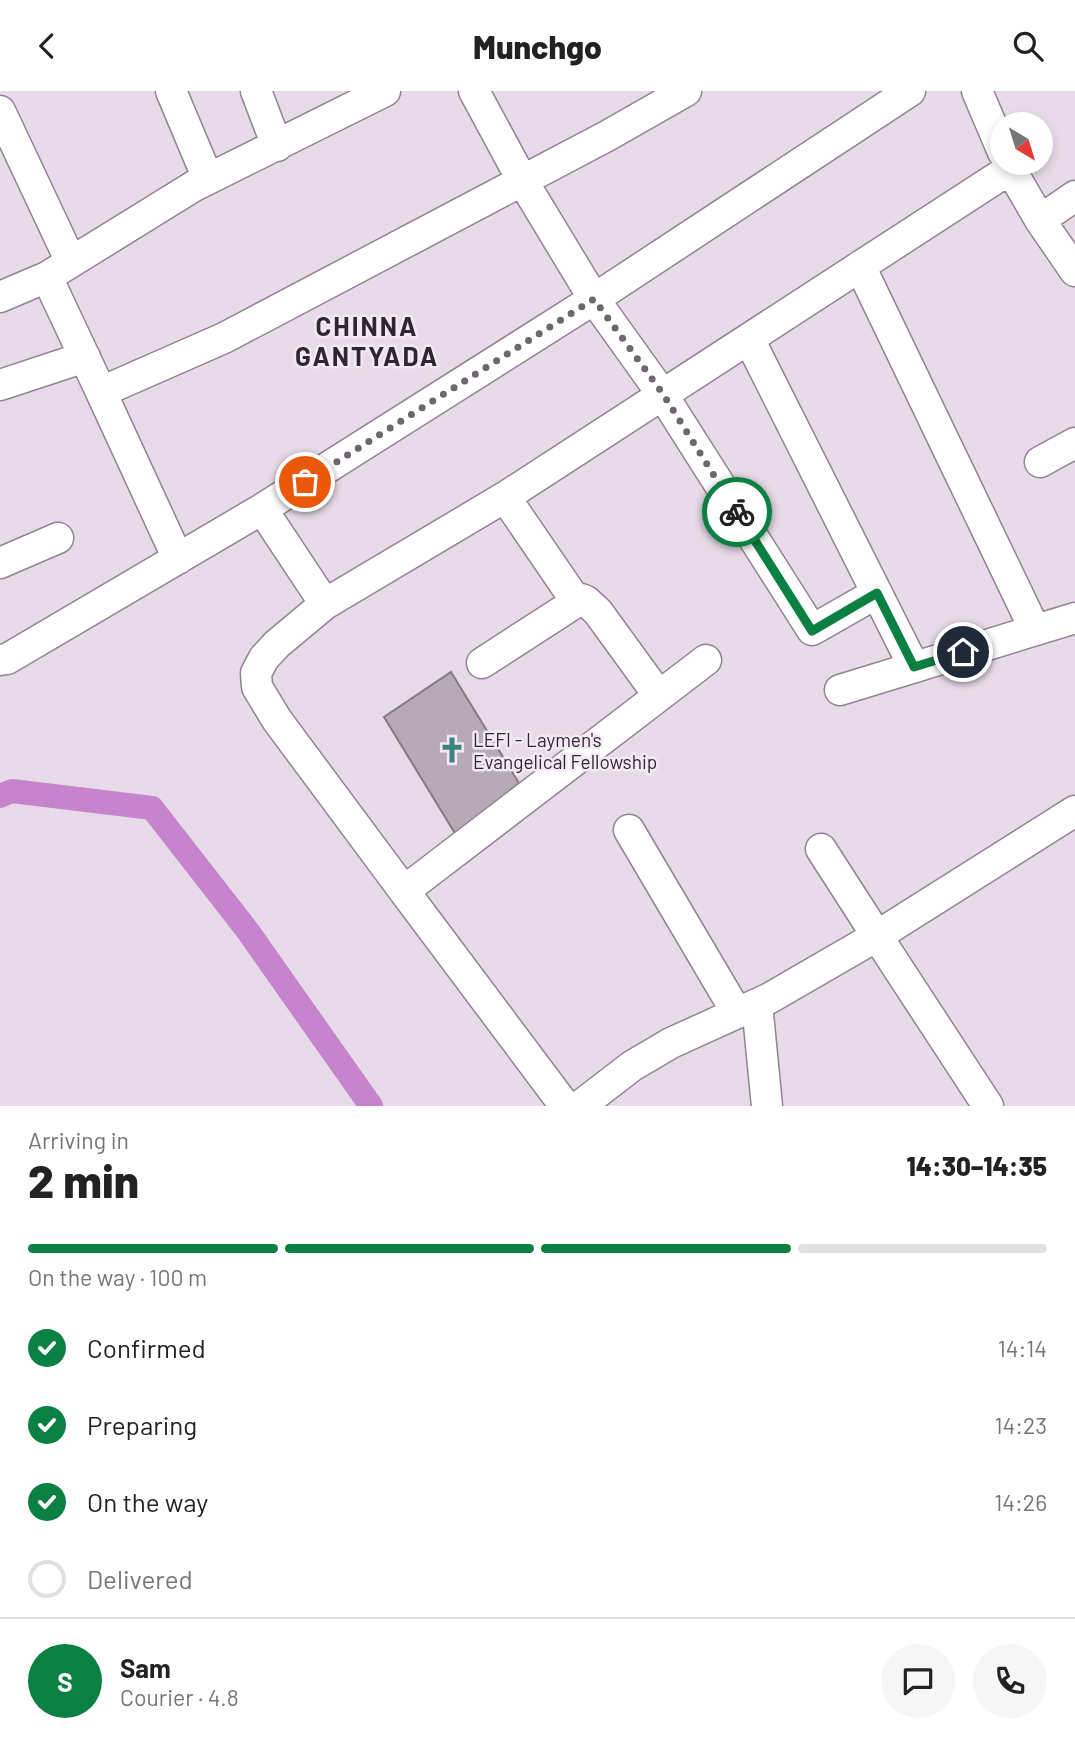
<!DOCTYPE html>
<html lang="en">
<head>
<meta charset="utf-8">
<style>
	:root { --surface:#fff; --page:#f6f6f6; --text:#222; --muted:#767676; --line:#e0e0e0; --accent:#0b8043 }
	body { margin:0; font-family:Barlow,sans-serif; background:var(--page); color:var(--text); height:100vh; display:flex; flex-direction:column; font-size:26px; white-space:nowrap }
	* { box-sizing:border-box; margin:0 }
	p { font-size:23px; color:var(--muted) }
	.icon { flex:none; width:38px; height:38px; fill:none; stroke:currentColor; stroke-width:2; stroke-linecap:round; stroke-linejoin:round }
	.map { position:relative; height:1015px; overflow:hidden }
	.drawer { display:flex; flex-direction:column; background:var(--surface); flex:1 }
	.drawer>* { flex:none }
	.needle { width:46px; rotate:142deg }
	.controls { position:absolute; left:990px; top:21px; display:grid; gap:14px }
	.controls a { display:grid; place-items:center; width:63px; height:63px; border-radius:50%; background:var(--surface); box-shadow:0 4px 10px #0003; font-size:35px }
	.pin { position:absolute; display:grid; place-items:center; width:60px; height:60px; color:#fff; margin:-30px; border:4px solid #fff; border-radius:50%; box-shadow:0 2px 7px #0007 }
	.courier { position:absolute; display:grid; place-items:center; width:70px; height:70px; margin:-35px; border:5px solid #0b8043; border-radius:50%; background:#fff; color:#222; box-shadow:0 2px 9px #0007 }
	.headline em { font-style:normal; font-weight:800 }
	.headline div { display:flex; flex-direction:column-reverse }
	.headline { display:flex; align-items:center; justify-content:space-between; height:119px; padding:0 28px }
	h1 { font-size:46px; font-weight:800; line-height:52px }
	.bar { display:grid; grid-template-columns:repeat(4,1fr); gap:10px 7px; align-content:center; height:84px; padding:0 28px }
	.bar i { height:9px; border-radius:5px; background:var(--line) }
	.bar .active { background:var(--accent) }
	.bar p { grid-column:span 4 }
	.line { display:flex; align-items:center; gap:18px; padding:0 28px; border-top:2px solid var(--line) }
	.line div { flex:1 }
	.round { display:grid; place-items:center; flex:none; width:74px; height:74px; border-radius:37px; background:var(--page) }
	ol { padding:0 28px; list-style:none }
	li { display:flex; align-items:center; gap:21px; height:77px }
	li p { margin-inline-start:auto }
	li .icon { padding:7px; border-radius:50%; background:var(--accent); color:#fff; stroke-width:4 }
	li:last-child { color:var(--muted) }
	li i { width:38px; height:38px; border:4px solid var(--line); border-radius:50% }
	header { display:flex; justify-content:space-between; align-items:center; height:91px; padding:0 28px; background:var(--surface); font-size:32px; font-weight:800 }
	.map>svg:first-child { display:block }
</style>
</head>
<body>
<header><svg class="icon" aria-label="back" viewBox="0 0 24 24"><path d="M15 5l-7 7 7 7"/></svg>Munchgo<svg class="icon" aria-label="search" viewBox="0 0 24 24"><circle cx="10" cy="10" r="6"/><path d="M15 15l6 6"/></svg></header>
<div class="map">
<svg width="1075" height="1015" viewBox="0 0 1075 1015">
	<rect width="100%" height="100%" fill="#e8dbe9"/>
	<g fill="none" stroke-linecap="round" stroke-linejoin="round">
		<!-- canal -->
		<path stroke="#c684cc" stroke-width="24" d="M0,705l12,-5 140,17 95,122 124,176"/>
	</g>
	<!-- building -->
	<path fill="#b7aab7" stroke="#847985" stroke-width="2" d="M451,581l68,111 -63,52 -72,-118z"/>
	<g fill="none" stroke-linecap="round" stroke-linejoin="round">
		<!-- minor casing -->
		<g stroke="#908491" stroke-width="33">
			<path id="minor" d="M171,0l37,88
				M256,0l21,55
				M474,0l48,89 72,119 68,95 150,236 65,-37
				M977,0l26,61
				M0,20l71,151
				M1007,72l33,57 35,51
				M1040,129l35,-24
				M860,175l175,364
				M47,186l54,115 123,-54 383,-202 79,-45
				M0,206l47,-20 147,-91 191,-95
				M749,248l165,328
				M0,294l85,-28
				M101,301l77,167
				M1040,371l35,-19
				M505,406l71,104
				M262,418l63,95 180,-107 505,-328
				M0,472l58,-25
				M325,513l-48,40 -13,14 -8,15 1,14 20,33 127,171
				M0,569l7,-1 255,-150 332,-210 316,-208
				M482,572l99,-64 5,2 12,11 61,84
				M840,599l235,-72
				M629,739l108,183
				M757,913l10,102
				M565,1015l-161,-215 302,-231
				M580,1015l52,-40 39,-23 97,-44 109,-63 -56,-87
				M988,1015l-111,-170 198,-125"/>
		</g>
		<!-- minor -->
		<use href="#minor" stroke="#fff" stroke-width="30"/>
	</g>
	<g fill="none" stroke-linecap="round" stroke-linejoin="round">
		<!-- done -->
		<path stroke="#6f676f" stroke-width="7" stroke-dasharray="0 12.6" d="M305,391l289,-183 69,95 74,118"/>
		<!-- route -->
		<path stroke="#0b8043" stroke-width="9" d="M737,421l75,119 65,-38 37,74 49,-15"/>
	</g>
	<!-- icons -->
	<defs>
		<g id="church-bare" transform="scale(2.1)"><path d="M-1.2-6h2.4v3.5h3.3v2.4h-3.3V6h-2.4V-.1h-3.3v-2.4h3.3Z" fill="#3d847e" stroke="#f5e8f6" stroke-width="2.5" paint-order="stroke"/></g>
	</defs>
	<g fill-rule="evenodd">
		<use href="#church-bare" x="452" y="659"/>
	</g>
	<g text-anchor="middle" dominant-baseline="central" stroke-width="5" stroke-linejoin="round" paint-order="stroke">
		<!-- poi labels -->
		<g font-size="19" fill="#2e292e" stroke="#f5e8f6" text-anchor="start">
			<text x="473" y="648">LEFI - Laymen's<tspan x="473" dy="22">Evangelical Fellowship</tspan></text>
		</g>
		<!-- district labels -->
		<g font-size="26" font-weight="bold" letter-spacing="2" fill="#302630" stroke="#f5e8f6">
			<text x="367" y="234">CHINNA<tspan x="367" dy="30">GANTYADA</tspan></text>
		</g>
	</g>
</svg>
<div class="controls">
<a><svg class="needle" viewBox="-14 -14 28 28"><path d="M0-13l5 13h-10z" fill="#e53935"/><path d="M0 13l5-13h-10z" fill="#767676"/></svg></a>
</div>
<div class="pin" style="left:305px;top:391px;background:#ea580c"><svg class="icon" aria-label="bag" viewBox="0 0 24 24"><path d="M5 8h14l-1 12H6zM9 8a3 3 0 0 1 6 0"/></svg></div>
<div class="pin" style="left:963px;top:561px;background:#1f2937"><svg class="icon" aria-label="home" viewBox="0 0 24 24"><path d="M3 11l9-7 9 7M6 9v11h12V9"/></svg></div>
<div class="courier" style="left:737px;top:421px"><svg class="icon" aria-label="bike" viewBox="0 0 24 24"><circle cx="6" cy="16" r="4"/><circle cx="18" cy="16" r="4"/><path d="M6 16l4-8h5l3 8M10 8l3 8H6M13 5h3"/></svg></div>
</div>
<section class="drawer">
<div class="headline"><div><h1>2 min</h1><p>Arriving in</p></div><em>14:30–14:35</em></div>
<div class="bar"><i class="active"></i><i class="active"></i><i class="active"></i><i></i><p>On the way · 100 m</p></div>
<ol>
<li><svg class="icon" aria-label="check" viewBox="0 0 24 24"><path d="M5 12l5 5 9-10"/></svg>Confirmed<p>14:14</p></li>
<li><svg class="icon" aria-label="check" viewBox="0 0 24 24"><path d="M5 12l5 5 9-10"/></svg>Preparing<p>14:23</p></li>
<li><svg class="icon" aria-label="check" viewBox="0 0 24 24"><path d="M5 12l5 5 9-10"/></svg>On the way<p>14:26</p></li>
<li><i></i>Delivered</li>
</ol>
<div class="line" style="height:126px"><b class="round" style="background:var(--accent);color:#fff">S</b><div><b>Sam</b><p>Courier · 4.8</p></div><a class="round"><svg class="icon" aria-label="chat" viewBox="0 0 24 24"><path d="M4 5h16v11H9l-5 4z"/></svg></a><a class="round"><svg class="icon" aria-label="phone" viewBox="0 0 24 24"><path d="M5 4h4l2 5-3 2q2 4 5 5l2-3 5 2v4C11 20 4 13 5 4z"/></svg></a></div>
</section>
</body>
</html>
